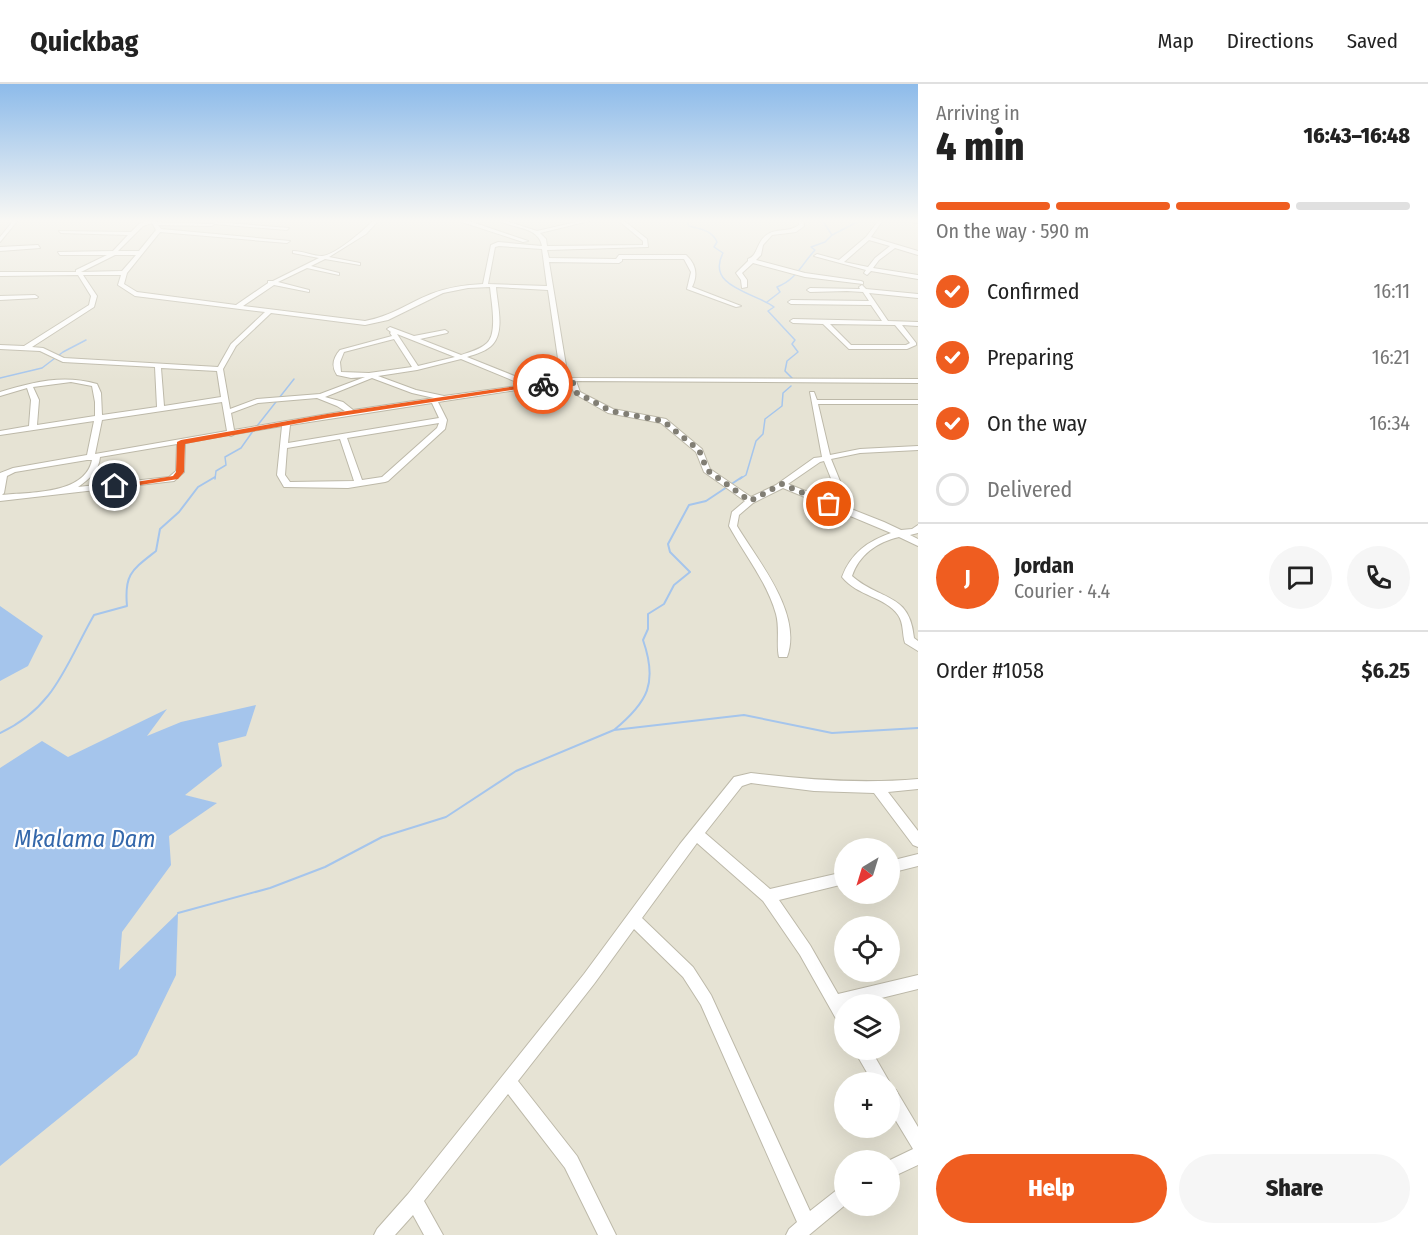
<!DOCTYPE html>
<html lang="en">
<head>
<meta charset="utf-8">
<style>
	:root { --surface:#fff; --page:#f6f6f6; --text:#222; --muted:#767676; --line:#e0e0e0; --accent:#ef5d20 }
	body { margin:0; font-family:"Fira Sans Condensed",sans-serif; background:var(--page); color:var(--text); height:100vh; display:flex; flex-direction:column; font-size:22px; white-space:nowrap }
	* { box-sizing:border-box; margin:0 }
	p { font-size:20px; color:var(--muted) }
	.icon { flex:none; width:33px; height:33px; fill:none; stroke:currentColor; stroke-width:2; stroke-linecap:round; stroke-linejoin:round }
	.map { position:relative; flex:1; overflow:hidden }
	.drawer { display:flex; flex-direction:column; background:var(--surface); width:510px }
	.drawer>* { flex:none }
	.needle { width:39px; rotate:218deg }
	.controls { position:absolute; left:834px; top:754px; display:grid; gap:12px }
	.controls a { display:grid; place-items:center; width:66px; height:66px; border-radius:50%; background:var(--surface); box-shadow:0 6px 24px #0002; font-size:30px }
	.pin { position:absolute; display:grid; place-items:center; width:51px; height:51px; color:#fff; margin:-26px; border:3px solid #fff; border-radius:50%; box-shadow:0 2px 6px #0007 }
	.courier { position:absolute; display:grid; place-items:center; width:60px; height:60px; margin:-30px; border:4px solid #ef5d20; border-radius:50%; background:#fff; color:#222; box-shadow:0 2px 8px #0007 }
	.headline em { font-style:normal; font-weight:800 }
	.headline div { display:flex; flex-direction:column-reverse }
	.headline { display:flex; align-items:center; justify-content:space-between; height:102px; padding:0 18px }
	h1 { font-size:39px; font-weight:800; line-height:45px }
	.bar { display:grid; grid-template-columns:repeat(4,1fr); gap:9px 6px; align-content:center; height:72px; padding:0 18px }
	.bar i { height:8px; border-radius:4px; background:var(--line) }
	.bar .active { background:var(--accent) }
	.bar p { grid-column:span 4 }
	.line { display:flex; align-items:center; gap:15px; padding:0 18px; border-top:2px solid var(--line) }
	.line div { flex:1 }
	.round { display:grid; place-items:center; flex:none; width:63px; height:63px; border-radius:32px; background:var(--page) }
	ol { padding:0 18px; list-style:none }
	li { display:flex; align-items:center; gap:18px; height:66px }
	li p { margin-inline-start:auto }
	li .icon { padding:6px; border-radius:50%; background:var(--accent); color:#fff; stroke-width:4 }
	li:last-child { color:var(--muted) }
	li i { width:33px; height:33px; border:3px solid var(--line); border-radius:50% }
	.cta { display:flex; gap:12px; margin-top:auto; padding:12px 18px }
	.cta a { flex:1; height:69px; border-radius:36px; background:var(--accent); color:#fff; font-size:24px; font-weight:800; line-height:69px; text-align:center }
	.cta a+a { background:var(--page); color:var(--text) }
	header { display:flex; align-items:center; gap:36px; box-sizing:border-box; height:84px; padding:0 30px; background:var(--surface); border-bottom:2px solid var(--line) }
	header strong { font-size:28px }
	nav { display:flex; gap:33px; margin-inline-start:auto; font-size:21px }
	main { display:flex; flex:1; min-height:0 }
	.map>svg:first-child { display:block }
</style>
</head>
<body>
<header>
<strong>Quickbag</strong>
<nav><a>Map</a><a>Directions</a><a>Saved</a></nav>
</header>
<main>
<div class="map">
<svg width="918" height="1151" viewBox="0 0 918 1151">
	<rect width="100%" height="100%" fill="#f2f0e6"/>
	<!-- residential -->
	<path fill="#e6e3d4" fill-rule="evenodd" d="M0,136h918v1015h-918zM844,765h46v45h-46zM844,843h46v45h-46zM844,921h46v45h-46zM844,999h46v45h-46zM844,1077h46v45h-46z"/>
	<!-- water -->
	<path fill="#a5c5ec" d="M0,522l43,30 -15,30 -28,15z
		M256,621l-10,31 -28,7 4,23 -37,29 32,8 -48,33 2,29 -49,67 -3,38 59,-57 -2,62 -39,80 -137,111v-398l42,-27 26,16 99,-48 -20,27 34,-14z"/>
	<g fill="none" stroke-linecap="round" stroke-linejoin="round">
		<!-- stream-far1 -->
		<path stroke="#a5c5ec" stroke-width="1.5" d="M686,136l3,6c11,3 23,4 28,16l-3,5 9,6c-18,34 33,40 51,54l-6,4 27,29 -3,4 6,8 -11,9 -2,10 7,7
			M832,151l29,-15
			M767,218l13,-10 -3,-5c19,-7 25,-23 38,-37l-4,-3 14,-5 7,-7 -8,-12 -6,-3
			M0,294l42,-10 21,-16 23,-12
			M257,342l37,-47
			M215,395l1,-8 10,-6 -1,-8 16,-9 12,-17
			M740,395l6,-4 10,-34 7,-7 2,-15 17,-13 1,-13 8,-7"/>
		<!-- stream -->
		<path stroke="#a5c5ec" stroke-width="2" d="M614,646c34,-28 44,-47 29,-90l5,-11v-15l16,-10 10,-19 16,-13 -20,-20 -2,-8 21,-39 17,-4 36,-24
			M0,649c55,-25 66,-69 94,-118l33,-9c-3,-32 5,-36 29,-55l4,-22 19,-17 19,-25 17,-10
			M178,829l92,-25 55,-21 57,-30 64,-20 70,-46 98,-41 130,-15 88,18 86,-5"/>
		<!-- minor casing -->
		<g stroke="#bdb9a9" stroke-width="2">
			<path id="minor" d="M14,136h4l-18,22v-5z
				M150,136h6v2l57,2 2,-2 74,6 -2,2 -73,-6 -2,2 -54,-1 3,4 129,12 -3,2 -127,-11 -33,41 -3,11 13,8 99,13 32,-22v-2h5l46,-23 -26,-5v-2c10,0 20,5 29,5 14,-1 43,-27 52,-36h5l-13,14 -37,23 31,6v2l-35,-6 -14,7 28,7v2l-32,-7 -29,14 31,8v2l-35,-7 -31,21 122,15c25,-4 43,-18 66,-27 17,-7 34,-9 52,-10l8,-39 7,-3 44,4c-3,-20 -31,-18 -45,-26h6l34,11 48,-11h8l-53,13 6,6 1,7 96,-1v-4l-25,-21h5l24,19 1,8 -101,3 2,8 67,1 3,-4h67c10,9 12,20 6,32l49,19 -5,1 -49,-18 4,-17 -7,-13h-62v2l-3,2 -70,-1 19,116 350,1v4l-342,-2 4,11 33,17 53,10 36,30 8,20 41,28 25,-12 38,-27 8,-1 -12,-65h4l3,8h101v4h-100l12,51 30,-6 58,-3v4l-58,3 -29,6 11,27 -1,2 -3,1 -4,-3 -10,-25 -4,1 -32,22 96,38 17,8 11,-1 6,-4v8l-8,2 8,4v7l-19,-9c-22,5 -40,18 -47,39 28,25 58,16 62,62l4,3v10l-13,-8c-3,-9 -1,-20 -7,-28 -12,-18 -41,-19 -56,-38 9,-24 26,-36 49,-44l-108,-45 -30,15 -14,12 -2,11c21,35 66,88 50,131h-8c-3,-12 1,-28 -3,-43 -9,-32 -31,-59 -47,-88l3,-14 13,-11 -41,-29 -8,-20 -35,-29 -53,-10 -33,-19 -6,-12 -131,20 9,18 -2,9 -57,52 -3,1 -37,6 -64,-1 -7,-12 5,-49 -47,8 -4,2 -3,-1 -43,8 -1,29 -10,9 -174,20v-28l13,-5 74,-13 7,-34 -94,14v-4l29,-5 2,-26 -4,-12 -27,8v-4c33,-10 63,-18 97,-8l4,9 1,22 55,-8 -2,-40 -92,-5 -23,-11 -40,-2v-4l24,1 65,-41 2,-9 -13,-21 -78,1v-4h76v-2l31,-15h-47l-2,-3 55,-1 15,-16 -67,-2 -2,-2 72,1 8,-8zM152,139l4,7 -17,21h-21l25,-25zM499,162l43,3 5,37 -59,-2 7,-37zM115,171h21l-14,16 -41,1zM83,191h38l-3,10 17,11 130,16 -34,32 -13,23 -154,-9 -21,-10 -11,-1 62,-40 3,-11zM490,203c1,13 8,46 -3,56 -6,6 -17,9 -26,12l-41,-16 27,-6 1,-1 -3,-2 -31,6 -24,-9 -3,2 4,3 -1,1 2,3 -52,14c-7,8 -9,16 -3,25l14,3 14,-1 -45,17 -63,5 -27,10 -7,-40 13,-23 35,-33 94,12 23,-5 55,-27 25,-5zM496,203l52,3 13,89 -29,4 -65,-26c9,-3 20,-6 26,-13 12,-14 4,-41 3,-57zM397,250l58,23 -37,9zM394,255l18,28 -43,6 -28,-1 -1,-10 4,-10zM461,275l63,26 -80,11 -28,-6 -38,-14 39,-6zM161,284l56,3 4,26 -57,9zM372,294l40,15 22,5 -81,12 -10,-8 -18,-5zM71,298l21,4 3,16v14l-58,9 2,-25 -6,-13zM317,314l20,8 8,5 -111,19 -3,-17 27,-10zM222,318l5,29 -132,23 7,-34zM432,319l7,15 -151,25 2,-18zM439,339l-2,5 -55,49 -20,3 -15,-42zM340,355l14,42 -64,1 -5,-7 2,-27zM177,360l-1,27 -7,6 -91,10c11,-8 21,-16 22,-30zM87,376h5c-7,35 -63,32 -90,35l2,-2 3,-17 8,-4z
				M462,136h4l62,21 -5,1 -61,-20z
				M799,136h4l1,6 -8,6 -24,3 -9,10 -2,10 -5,5 49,13 56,8 2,1v2l-58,-7 -52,-14 -11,10 5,7v7l-5,1 -1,-8 -5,-7 12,-12v-2c11,-4 8,-18 20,-25 9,-6 20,-1 31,-9z
				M879,136h4l-12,17 47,14v4l-23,-7 -16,12 -6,8 45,7v4l-47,-8 -4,4 -3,-2 2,-3 -52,-14 3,-2 22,6 27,-23zM869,156l21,6 -15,12 -7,9 -24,-5z
				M905,136l13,1v2l-13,-2z
				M38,161l2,3 -40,3v-4z
				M862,201l4,4 52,5v4l-49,-5 19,28 30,1v4l-16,-1 14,18v2l-9,4h-58l-26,-25 -30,-1 -3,-2 3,-2 89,2 -11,-16 -80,-1 -3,-2 3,-2 78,1 -6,-9 -16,-1 -37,1 -3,-2 3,-2 50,1 -1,-2zM830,240l65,1 15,18 -4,2h-55z
				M35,211l3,2 -1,1 -37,2v-4z
				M751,689c56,7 111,11 167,6v10l-30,3 30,39v16l-5,-2 -39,-52 -60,-2 -63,-8 -9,3 -37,47 65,56 74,-17v12l-65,16 31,45 28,49 80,-19v14l-65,16h-9v21l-5,-2 -39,-69 -37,-54 -66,-58 -55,75 51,49 18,28 99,216 28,-22 6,-3v20l-35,29h-23l3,-6 8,-7 -96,-217 -18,-28 -49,-48 -40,55 -76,97 59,75 39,79h-18l-33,-67 -57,-74 -84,107 19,34h-19l-11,-20 -18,20h-21l3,-6 31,-35 176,-220 96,-130 54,-67z
				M918,770v12l-28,7v-12z
				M854,966h17l19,33v1l-17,-1z
				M890,1004l6,2 22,37v38l-28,13 -2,-17 25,-12 -23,-38z"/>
		</g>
		<!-- minor -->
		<use href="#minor" fill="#fff" fill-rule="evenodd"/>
	</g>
	<!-- sky -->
	<linearGradient id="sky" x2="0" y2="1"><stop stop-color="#8dbbea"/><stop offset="0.46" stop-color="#f9f8f4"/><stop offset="1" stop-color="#f9f8f4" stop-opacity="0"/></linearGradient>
	<rect width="918" height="297" fill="url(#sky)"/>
	<!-- route -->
	<path fill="#ef5d20" d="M543,298l2,3 -218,33 -142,26 -1,28 -6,7 -63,10 -4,-3 62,-10 3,-4 1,-30 4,-2 146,-26z"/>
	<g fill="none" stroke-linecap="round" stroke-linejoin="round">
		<!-- done -->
		<path stroke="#817e74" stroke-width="6" stroke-dasharray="0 10.8" d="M543,300l29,-4 5,13 34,18 52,10 36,29 8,20 43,31 32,-17 47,20"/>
	</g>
	<g text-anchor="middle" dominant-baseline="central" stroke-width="4.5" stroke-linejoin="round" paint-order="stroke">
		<!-- near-water labels -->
		<g font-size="24" font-style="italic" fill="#3468ab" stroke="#fff">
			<text x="85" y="755">Mkalama Dam</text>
		</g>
	</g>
</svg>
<div class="controls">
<a><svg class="needle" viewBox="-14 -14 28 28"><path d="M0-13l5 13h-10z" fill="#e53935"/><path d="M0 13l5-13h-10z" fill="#767676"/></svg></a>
<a><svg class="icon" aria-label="locate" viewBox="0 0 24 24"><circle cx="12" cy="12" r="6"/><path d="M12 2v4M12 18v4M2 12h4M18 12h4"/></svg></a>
<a><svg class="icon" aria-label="layers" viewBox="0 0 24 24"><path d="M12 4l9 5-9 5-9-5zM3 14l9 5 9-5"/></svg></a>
<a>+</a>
<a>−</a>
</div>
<div class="pin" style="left:829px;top:420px;background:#ea580c"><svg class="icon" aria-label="bag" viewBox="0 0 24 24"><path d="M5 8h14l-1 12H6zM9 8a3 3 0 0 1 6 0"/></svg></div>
<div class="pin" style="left:115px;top:402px;background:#1f2937"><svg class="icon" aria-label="home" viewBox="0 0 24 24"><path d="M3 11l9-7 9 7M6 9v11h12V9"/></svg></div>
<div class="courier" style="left:543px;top:300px"><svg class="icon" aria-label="bike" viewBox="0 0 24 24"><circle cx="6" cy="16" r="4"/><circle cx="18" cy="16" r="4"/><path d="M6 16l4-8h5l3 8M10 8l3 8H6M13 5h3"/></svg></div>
</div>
<section class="drawer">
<div class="headline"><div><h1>4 min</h1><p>Arriving in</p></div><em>16:43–16:48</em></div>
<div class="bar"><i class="active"></i><i class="active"></i><i class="active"></i><i></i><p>On the way · 590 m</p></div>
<ol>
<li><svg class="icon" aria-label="check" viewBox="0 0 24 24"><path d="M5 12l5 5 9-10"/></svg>Confirmed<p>16:11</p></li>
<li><svg class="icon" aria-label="check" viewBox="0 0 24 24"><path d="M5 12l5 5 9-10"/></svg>Preparing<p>16:21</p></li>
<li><svg class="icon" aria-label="check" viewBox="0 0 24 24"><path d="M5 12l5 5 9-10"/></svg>On the way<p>16:34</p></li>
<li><i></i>Delivered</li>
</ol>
<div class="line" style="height:108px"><b class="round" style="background:var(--accent);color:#fff">J</b><div><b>Jordan</b><p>Courier · 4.4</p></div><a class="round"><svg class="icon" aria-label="chat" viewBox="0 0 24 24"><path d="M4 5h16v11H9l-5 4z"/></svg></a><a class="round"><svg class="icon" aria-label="phone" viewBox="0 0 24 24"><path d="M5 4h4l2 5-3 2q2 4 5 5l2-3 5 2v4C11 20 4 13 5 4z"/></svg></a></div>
<div class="line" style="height:78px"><div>Order #1058</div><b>$6.25</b></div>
<div class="cta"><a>Help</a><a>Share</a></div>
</section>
</main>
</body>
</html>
